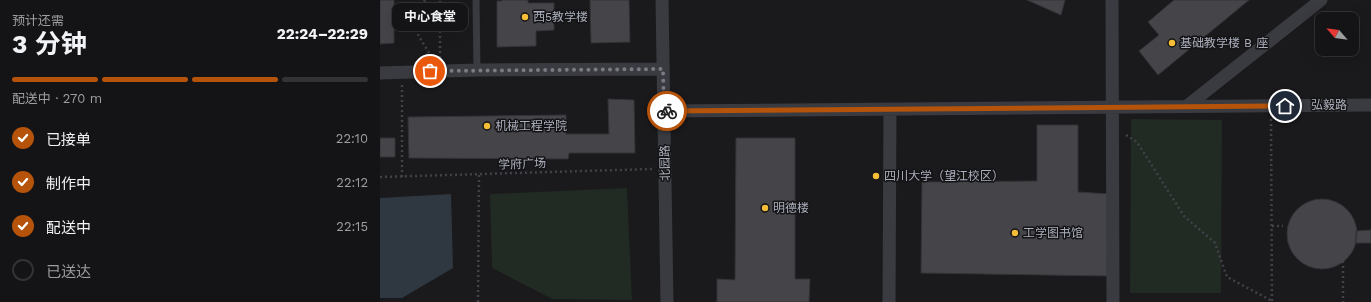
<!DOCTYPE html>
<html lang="zh">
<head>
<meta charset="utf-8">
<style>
	:root { --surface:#141315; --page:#212022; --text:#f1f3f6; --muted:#9d9ea0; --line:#333234; --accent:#b45309 }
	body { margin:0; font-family:"Work Sans","Noto Sans SC",sans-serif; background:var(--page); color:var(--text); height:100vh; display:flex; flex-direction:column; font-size:15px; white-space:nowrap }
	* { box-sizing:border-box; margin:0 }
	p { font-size:13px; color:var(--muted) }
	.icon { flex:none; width:22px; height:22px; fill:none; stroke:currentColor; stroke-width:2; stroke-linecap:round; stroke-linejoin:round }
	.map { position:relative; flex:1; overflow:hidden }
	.side { display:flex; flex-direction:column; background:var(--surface); width:380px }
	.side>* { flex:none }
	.needle { width:26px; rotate:298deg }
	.tools { position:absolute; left:935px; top:12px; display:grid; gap:8px }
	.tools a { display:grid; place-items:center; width:44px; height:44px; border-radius:8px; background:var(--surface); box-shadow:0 4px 16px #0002,0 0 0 1px var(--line); font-size:20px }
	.pin { position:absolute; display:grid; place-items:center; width:34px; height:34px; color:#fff; margin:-17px; border:2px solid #fff; border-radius:50%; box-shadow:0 1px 4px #0007 }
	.courier { position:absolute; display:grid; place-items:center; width:40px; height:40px; margin:-20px; border:3px solid #b45309; border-radius:50%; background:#fff; color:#222; box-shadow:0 1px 5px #0007 }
	.bubble { position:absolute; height:28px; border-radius:8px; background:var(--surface); box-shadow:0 4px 16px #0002,0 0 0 1px var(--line); font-size:13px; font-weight:700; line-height:28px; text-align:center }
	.headline em { font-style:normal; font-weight:700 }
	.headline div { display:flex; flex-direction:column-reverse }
	.headline { display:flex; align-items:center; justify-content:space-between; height:68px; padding:0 12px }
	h1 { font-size:26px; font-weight:700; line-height:30px }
	.bar { display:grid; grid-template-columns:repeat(4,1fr); gap:6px 4px; align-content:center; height:48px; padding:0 12px }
	.bar i { height:5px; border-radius:3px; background:var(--line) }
	.bar .current { background:var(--accent) }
	.bar p { grid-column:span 4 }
	ol { padding:0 12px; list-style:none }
	li { display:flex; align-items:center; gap:12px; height:44px }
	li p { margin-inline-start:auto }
	li .icon { padding:4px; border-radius:50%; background:var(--accent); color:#fff; stroke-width:4 }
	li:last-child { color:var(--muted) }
	li i { width:22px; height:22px; border:2px solid var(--line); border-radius:50% }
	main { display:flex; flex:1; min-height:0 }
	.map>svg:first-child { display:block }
</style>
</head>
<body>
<main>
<section class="side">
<div class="headline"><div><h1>3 分钟</h1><p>预计还需</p></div><em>22:24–22:29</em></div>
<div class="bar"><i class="current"></i><i class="current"></i><i class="current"></i><i></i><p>配送中 · 270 m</p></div>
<ol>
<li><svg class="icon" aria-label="check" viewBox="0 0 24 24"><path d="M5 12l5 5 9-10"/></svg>已接单<p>22:10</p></li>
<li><svg class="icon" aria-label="check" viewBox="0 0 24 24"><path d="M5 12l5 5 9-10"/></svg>制作中<p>22:12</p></li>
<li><svg class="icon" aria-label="check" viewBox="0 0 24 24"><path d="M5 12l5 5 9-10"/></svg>配送中<p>22:15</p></li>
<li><i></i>已送达</li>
</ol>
</section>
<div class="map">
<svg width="991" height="302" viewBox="0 0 991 302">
	<rect width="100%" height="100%" fill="#1a191c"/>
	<!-- green -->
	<path fill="#212a23" d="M751,119l91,1 -1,173h-91z
		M247,188l5,112 -80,-1 -60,-31 -2,-74z"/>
	<!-- water -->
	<path fill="#2f3840" d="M71,194l2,74 -51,30h-22v-100z"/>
	<!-- building -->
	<path fill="#444449" stroke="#343338" d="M0,0h14v43l-14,1z
		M122,0h26v3h26v27l-18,1v15l-39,1v-46h5z
		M210,0h39l1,42 -39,1z
		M647,0h38l-4,15z
		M794,0h75l-91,75 -19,-24 20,-16 -11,-13z
		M228,99l26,1 1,53h-66l-1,6 -159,-1 -1,-41 158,-2v19h43z
		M657,125h41v67l31,2 -2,82 -186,-3 1,-91 115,-1z
		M0,138h15v19h-15z
		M356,138h59v141h15l-1,23h-92v-23l18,1z
		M907 234a35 35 0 1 1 70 0a35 35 0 1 1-70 0Z
		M991,230v13h-16l1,-12z"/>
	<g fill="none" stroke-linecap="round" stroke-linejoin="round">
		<!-- path -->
		<path stroke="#404248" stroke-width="2.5" stroke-dasharray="2 3" stroke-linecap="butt" d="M14,22l17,1 18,30 1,5
			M31,23l14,-23
			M60,58v-58
			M891,119l1,183
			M746,135l11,7 47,74 31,27 12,34 45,24
			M0,177l272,-8
			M22,177v-92
			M892,226h11
			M963,261v41
			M98,302l1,-127"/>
		<!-- lane -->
		<path stroke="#3a3b41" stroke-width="7" d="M96,0l1,70"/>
		<!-- street -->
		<path stroke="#3a3b41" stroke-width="13" d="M282,0l5,302
			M732,0l1,302
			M0,73l97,-3 186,-1
			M807,106l134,-106
			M284,111l707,-6
			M509,302l1,-193"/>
	</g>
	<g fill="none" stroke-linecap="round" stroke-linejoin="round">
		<!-- done -->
		<path stroke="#797b84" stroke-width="4" stroke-dasharray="0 7.2" d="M50,71l233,-2 1,42h3"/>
		<!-- route -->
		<path stroke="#b45309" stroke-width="5" d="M287,111l618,-5"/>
	</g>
	<!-- markers -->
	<g fill="#f6be37" stroke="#141417" stroke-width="1.5">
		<circle cx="145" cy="17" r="4"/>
		<circle cx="792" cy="43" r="4"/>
		<circle cx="107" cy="126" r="4"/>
		<circle cx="496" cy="176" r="4"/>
		<circle cx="385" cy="208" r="4"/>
		<circle cx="635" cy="233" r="4"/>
	</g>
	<g text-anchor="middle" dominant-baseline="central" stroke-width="3" stroke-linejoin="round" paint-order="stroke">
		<!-- poi labels -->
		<g font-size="12" fill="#acb0bc" stroke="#141417" text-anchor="start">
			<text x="153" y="17">西5教学楼</text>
			<text x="800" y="43">基础教学楼 B 座</text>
			<text x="115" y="126">机械工程学院</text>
			<text x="504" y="176">四川大学（望江校区）</text>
			<text x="393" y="208">明德楼</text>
			<text x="643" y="233">工学图书馆</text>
		</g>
		<!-- street labels -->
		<g font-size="12" fill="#acb0bc" stroke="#141417">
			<text x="949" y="105">弘毅路</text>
			<text transform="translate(285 163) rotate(-91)">北园路</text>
			<text transform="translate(142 164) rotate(-2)">学府广场</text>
		</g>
	</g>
</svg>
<div class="tools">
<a><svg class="needle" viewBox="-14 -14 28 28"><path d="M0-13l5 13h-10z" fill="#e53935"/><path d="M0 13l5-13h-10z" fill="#9d9ea0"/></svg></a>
</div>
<div class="pin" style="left:50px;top:71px;background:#ea580c"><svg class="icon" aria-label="bag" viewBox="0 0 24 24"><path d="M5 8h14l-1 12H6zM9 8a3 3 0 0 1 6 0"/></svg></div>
<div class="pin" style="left:905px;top:106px;background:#1f2937"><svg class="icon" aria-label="home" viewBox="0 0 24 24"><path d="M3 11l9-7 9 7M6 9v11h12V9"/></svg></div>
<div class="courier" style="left:287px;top:111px"><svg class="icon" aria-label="bike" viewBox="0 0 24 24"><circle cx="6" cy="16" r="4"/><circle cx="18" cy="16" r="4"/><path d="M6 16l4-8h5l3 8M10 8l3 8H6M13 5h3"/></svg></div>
<div class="bubble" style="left:12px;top:3px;width:76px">中心食堂</div>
</div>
</main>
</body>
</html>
